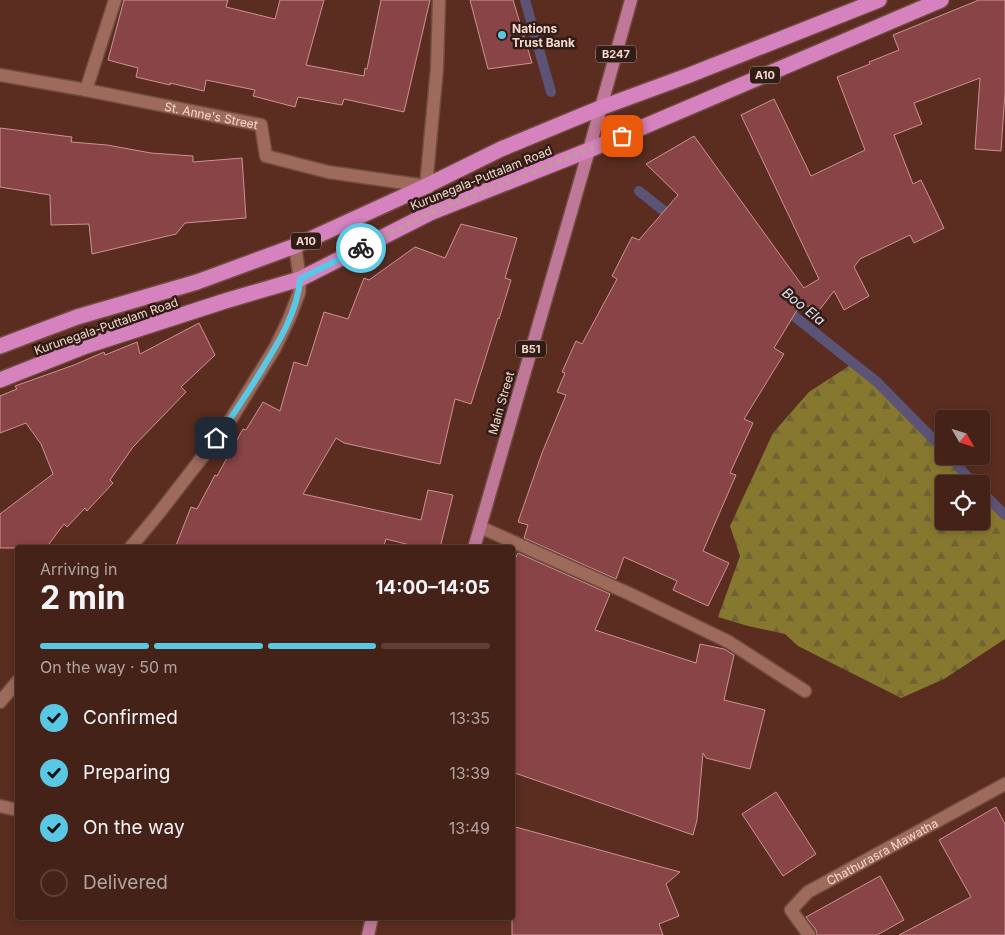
<!DOCTYPE html>
<html lang="en">
<head>
<meta charset="utf-8">
<style>
	:root { --surface:#442218; --page:#4b2a21; --text:#f1f3f6; --muted:#afa4a2; --line:#5c3f37; --accent:#59c8e5 }
	body { margin:0; font-family:Inter,sans-serif; background:var(--page); color:var(--text); height:100vh; display:flex; flex-direction:column; font-size:19px; white-space:nowrap }
	* { box-sizing:border-box; margin:0 }
	p { font-size:16px; color:var(--muted) }
	.icon { flex:none; width:28px; height:28px; fill:none; stroke:currentColor; stroke-width:2; stroke-linecap:round; stroke-linejoin:round }
	.map { position:relative; flex:1; overflow:hidden }
	.panel { position:absolute; left:15px; top:545px; width:500px; height:375px; display:flex; flex-direction:column; background:var(--surface); border-radius:5px; box-shadow:0 2px 8px #0003,0 0 0 1px var(--line) }
	.panel>* { flex:none }
	.needle { width:32px; rotate:129deg }
	.tools { position:absolute; left:935px; top:410px; display:grid; gap:10px }
	.tools a { display:grid; place-items:center; width:55px; height:55px; border-radius:5px; background:var(--surface); box-shadow:0 2px 8px #0003,0 0 0 1px var(--line); font-size:25px }
	.pin { position:absolute; display:grid; place-items:center; width:42px; height:42px; color:#fff; margin:-21px; border-radius:10px; box-shadow:0 2px 8px #0006 }
	.courier { position:absolute; display:grid; place-items:center; width:50px; height:50px; margin:-25px; border:4px solid #59c8e5; border-radius:50%; background:#fff; color:#222; box-shadow:0 1px 6px #0007 }
	.headline em { font-style:normal; font-weight:700 }
	.headline div { display:flex; flex-direction:column-reverse }
	.headline { display:flex; align-items:center; justify-content:space-between; height:85px; padding:0 25px }
	h1 { font-size:32px; font-weight:700; line-height:38px }
	.bar { display:grid; grid-template-columns:repeat(4,1fr); gap:8px 5px; align-content:center; height:60px; padding:0 25px }
	.bar i { height:6px; border-radius:4px; background:var(--line) }
	.bar .selected { background:var(--accent) }
	.bar p { grid-column:span 4 }
	ol { padding:0 25px; list-style:none }
	li { display:flex; align-items:center; gap:15px; height:55px }
	li p { margin-inline-start:auto }
	li .icon { padding:5px; border-radius:50%; background:var(--accent); color:#111; stroke-width:4 }
	li:last-child { color:var(--muted) }
	li i { width:28px; height:28px; border:2px solid var(--line); border-radius:50% }
	.map>svg:first-child { display:block }
</style>
</head>
<body>
<div class="map">
<svg width="1005" height="935" viewBox="0 0 1005 935">
	<defs>
		<pattern id="forest-firs" width="22" height="20" patternUnits="userSpaceOnUse" patternTransform="scale(1.25)"><rect width="22" height="20" fill="#87782f"/><path d="M5 1l3.5 6h-7zM16 11l3.5 6h-7z" fill="#6f6235"/></pattern>
	</defs>
	<rect width="100%" height="100%" fill="#5a2d20"/>
	<!-- forest -->
	<path fill="url(#forest-firs)" d="M855,362l44,42 44,46 1,6h5l25,28h-30v37h37v-30l24,24v124l-61,40 -43,19 -103,-52 -13,-12 -37,-8 -30,-9 22,-61 -10,-30 43,-93 36,-41z"/>
	<g fill="none" stroke-linecap="round" stroke-linejoin="round">
		<!-- stream -->
		<path stroke="#5c5476" stroke-width="10" d="M525,0l26,92
			M639,191l35,28
			M784,308l93,74 67,68
			M949,456l25,28
			M981,491l24,24"/>
	</g>
	<!-- building -->
	<path fill="#894448" stroke="#cc9394" d="M124,0h104l-2,7 49,12 5,-19h44l-18,65 58,11 1,-8 2,1 14,-69h49l-26,112 -60,-13 -2,6 -44,-8 -3,10 -42,-11 2,-6 -49,-10 -2,11 -34,-8v2l-34,-8 2,-9 -30,-8z
		M470,0h43l19,63 -44,6z
		M979,0h26v92l-4,59 -26,-2 5,-71 -66,25 8,21 -28,11 19,49 8,-4 23,48 -30,15 -4,-8 -50,24 -6,8 15,29 -25,14 -10,-19 -17,22 -15,-11 -28,46 10,6 -40,65 9,4 -23,50 6,2 -33,76 26,12 -21,43 -35,-16 4,-9 -53,-24 -8,22 -92,-41 4,-13 -10,-3 24,-69 24,-58 -9,-3 8,-19 -3,-1 14,-31 6,3 35,-65 -5,-3 20,-39 7,3 39,-45 -32,-31 48,-28 110,152 15,-9 -78,-164 33,-16 37,77 54,-26 -28,-73 33,-13 -1,-2 30,-12 -6,-15z
		M0,128l72,9 -1,5 36,3 44,8 42,3v6l49,-4 4,60 -61,5 -9,11 -84,20 -3,-30 -38,1 -1,-30 -50,-8z
		M461,224l56,14 -12,40 6,2 -12,39 -1,-1 -27,86 -16,-5 -15,65 -96,-21 -8,-5 -33,56 118,26 7,-30 25,5 -13,53h-18l-36,-9 -3,9h-208l16,-41 6,2 18,-34 2,1 26,-47 3,1 17,-28 17,9 14,-49 13,4 17,-54 24,7 16,-41 5,2 46,-33 30,11z
		M199,323l16,32 -34,32 5,5 -53,55 -23,33 3,3 -26,28 -2,-3 -18,19 -3,-3 -18,24h-46v-34l53,-40 -12,-30 -15,-21 -26,10v-37l17,-7 -2,-3 59,-21 30,-13 1,3 32,-13 3,12z
		M518,553l92,41 -15,36 101,33 4,-19 24,5 10,6 -10,45 41,10 -15,59 -44,-11 -3,-5 -6,67 -4,15 -181,-63v-207z
		M776,792l40,62 -33,22 -41,-62z
		M996,807l9,17v111h-106l72,-38 -32,-57z
		M512,826l168,46 -14,12 13,32 -20,8 4,11h-151z
		M880,876l24,44 -27,15h-60l-1,-5 -10,-13z"/>
	<g fill="none" stroke-linecap="round" stroke-linejoin="round">
		<!-- minor casing -->
		<g stroke="#714b3f" stroke-width="15">
			<g id="minor">
				<path id="s1" d="M0,75l86,15 175,35 5,31 62,16 98,14"/>
				<path d="M86,90l29,-90"/>
				<path d="M430,213l-4,-27 11,-118 2,-68"/>
				<path d="M480,527l150,67 99,48 76,49"/>
				<path d="M130,548l29,-35 69,-89 47,-76 14,-29 10,-26 1,-14 -5,-33"/>
				<path d="M0,702l18,-21"/>
				<path d="M0,806l18,4"/>
				<path id="s2" d="M809,935l-18,-25 17,-18 197,-108"/>
			</g>
		</g>
		<!-- major casing -->
		<g stroke="#714b3f" stroke-width="15">
			<path id="major" d="M474,548l115,-398 42,-150
				M368,935l4,-17"/>
		</g>
		<!-- highway casing -->
		<g stroke="#714b3f" stroke-width="18">
			<path id="highway" d="M0,346l77,-29 120,-35 98,-36 131,-60 75,-37 99,-41 87,-32 192,-76
				M0,380l86,-34 139,-45 75,-22 130,-66 159,-63 352,-150"/>
		</g>
		<!-- minor -->
		<use href="#minor" stroke="#9d6a5b" stroke-width="12"/>
		<!-- major -->
		<use href="#major" stroke="#bf7897" stroke-width="12"/>
		<!-- highway -->
		<use href="#highway" stroke="#d682bf" stroke-width="15"/>
	</g>
	<g fill="none" stroke-linecap="round" stroke-linejoin="round">
		<!-- done -->
		<path stroke="#bf9c92" stroke-width="5" stroke-dasharray="0 9" d="M361,248l69,-35 192,-77"/>
		<!-- route -->
		<path stroke="#59c8e5" stroke-width="6" d="M216,438c14,-17 25,-36 37,-54 18,-30 45,-69 47,-105l61,-31"/>
	</g>
	<!-- markers -->
	<circle fill="#59c8e5" stroke="#311d16" stroke-width="2" cx="502" cy="35" r="5"/>
	<g text-anchor="middle" dominant-baseline="central" stroke-width="5" stroke-linejoin="round" paint-order="stroke">
		<!-- shield labels -->
		<g fill="#311d16" stroke="#baa098" stroke-width="1">
			<rect x="596" y="45.5" width="40" height="17" rx="4"/>
			<rect x="750" y="66.5" width="30" height="17" rx="4"/>
			<rect x="291" y="232.5" width="30" height="17" rx="4"/>
			<rect x="516" y="340.5" width="30" height="17" rx="4"/>
		</g>
		<g font-size="11" font-weight="bold" fill="#f5d8cf">
			<text x="616" y="54">B247</text>
			<text x="765" y="75">A10</text>
			<text x="306" y="241">A10</text>
			<text x="531" y="349">B51</text>
		</g>
		<!-- poi labels -->
		<g font-size="12" font-weight="bold" fill="#f5d8cf" stroke="#311d16" text-anchor="start">
			<text x="512" y="28">Nations<tspan x="512" dy="14">Trust Bank</tspan></text>
		</g>
		<!-- street labels -->
		<g font-size="12" fill="#f5d8cf" stroke="#311d16">
			<text stroke="none"><textPath href="#s1" startOffset="215">St. Anne's Street</textPath></text>
			<text transform="translate(481 178) rotate(-22)">Kurunegala-Puttalam Road</text>
			<text transform="translate(106 326) rotate(-19)">Kurunegala-Puttalam Road</text>
			<text transform="translate(501 403) rotate(-74)">Main Street</text>
			<text stroke="none"><textPath href="#s2" startOffset="140">Chathurasra Mawatha</textPath></text>
		</g>
		<!-- water labels -->
		<g font-size="14" font-style="italic" fill="#dee1f3" stroke="#311d16">
			<text transform="translate(804 306) rotate(39)">Boo Ela</text>
		</g>
	</g>
</svg>
<div class="tools">
<a><svg class="needle" viewBox="-14 -14 28 28"><path d="M0-13l5 13h-10z" fill="#e53935"/><path d="M0 13l5-13h-10z" fill="#afa4a2"/></svg></a>
<a><svg class="icon" aria-label="locate" viewBox="0 0 24 24"><circle cx="12" cy="12" r="6"/><path d="M12 2v4M12 18v4M2 12h4M18 12h4"/></svg></a>
</div>
<div class="pin" style="left:622px;top:136px;background:#ea580c"><svg class="icon" aria-label="bag" viewBox="0 0 24 24"><path d="M5 8h14l-1 12H6zM9 8a3 3 0 0 1 6 0"/></svg></div>
<div class="pin" style="left:216px;top:438px;background:#1f2937"><svg class="icon" aria-label="home" viewBox="0 0 24 24"><path d="M3 11l9-7 9 7M6 9v11h12V9"/></svg></div>
<div class="courier" style="left:361px;top:248px"><svg class="icon" aria-label="bike" viewBox="0 0 24 24"><circle cx="6" cy="16" r="4"/><circle cx="18" cy="16" r="4"/><path d="M6 16l4-8h5l3 8M10 8l3 8H6M13 5h3"/></svg></div>
<section class="panel">
<div class="headline"><div><h1>2 min</h1><p>Arriving in</p></div><em>14:00–14:05</em></div>
<div class="bar"><i class="selected"></i><i class="selected"></i><i class="selected"></i><i></i><p>On the way · 50 m</p></div>
<ol>
<li><svg class="icon" aria-label="check" viewBox="0 0 24 24"><path d="M5 12l5 5 9-10"/></svg>Confirmed<p>13:35</p></li>
<li><svg class="icon" aria-label="check" viewBox="0 0 24 24"><path d="M5 12l5 5 9-10"/></svg>Preparing<p>13:39</p></li>
<li><svg class="icon" aria-label="check" viewBox="0 0 24 24"><path d="M5 12l5 5 9-10"/></svg>On the way<p>13:49</p></li>
<li><i></i>Delivered</li>
</ol>
</section>
</div>
</body>
</html>
